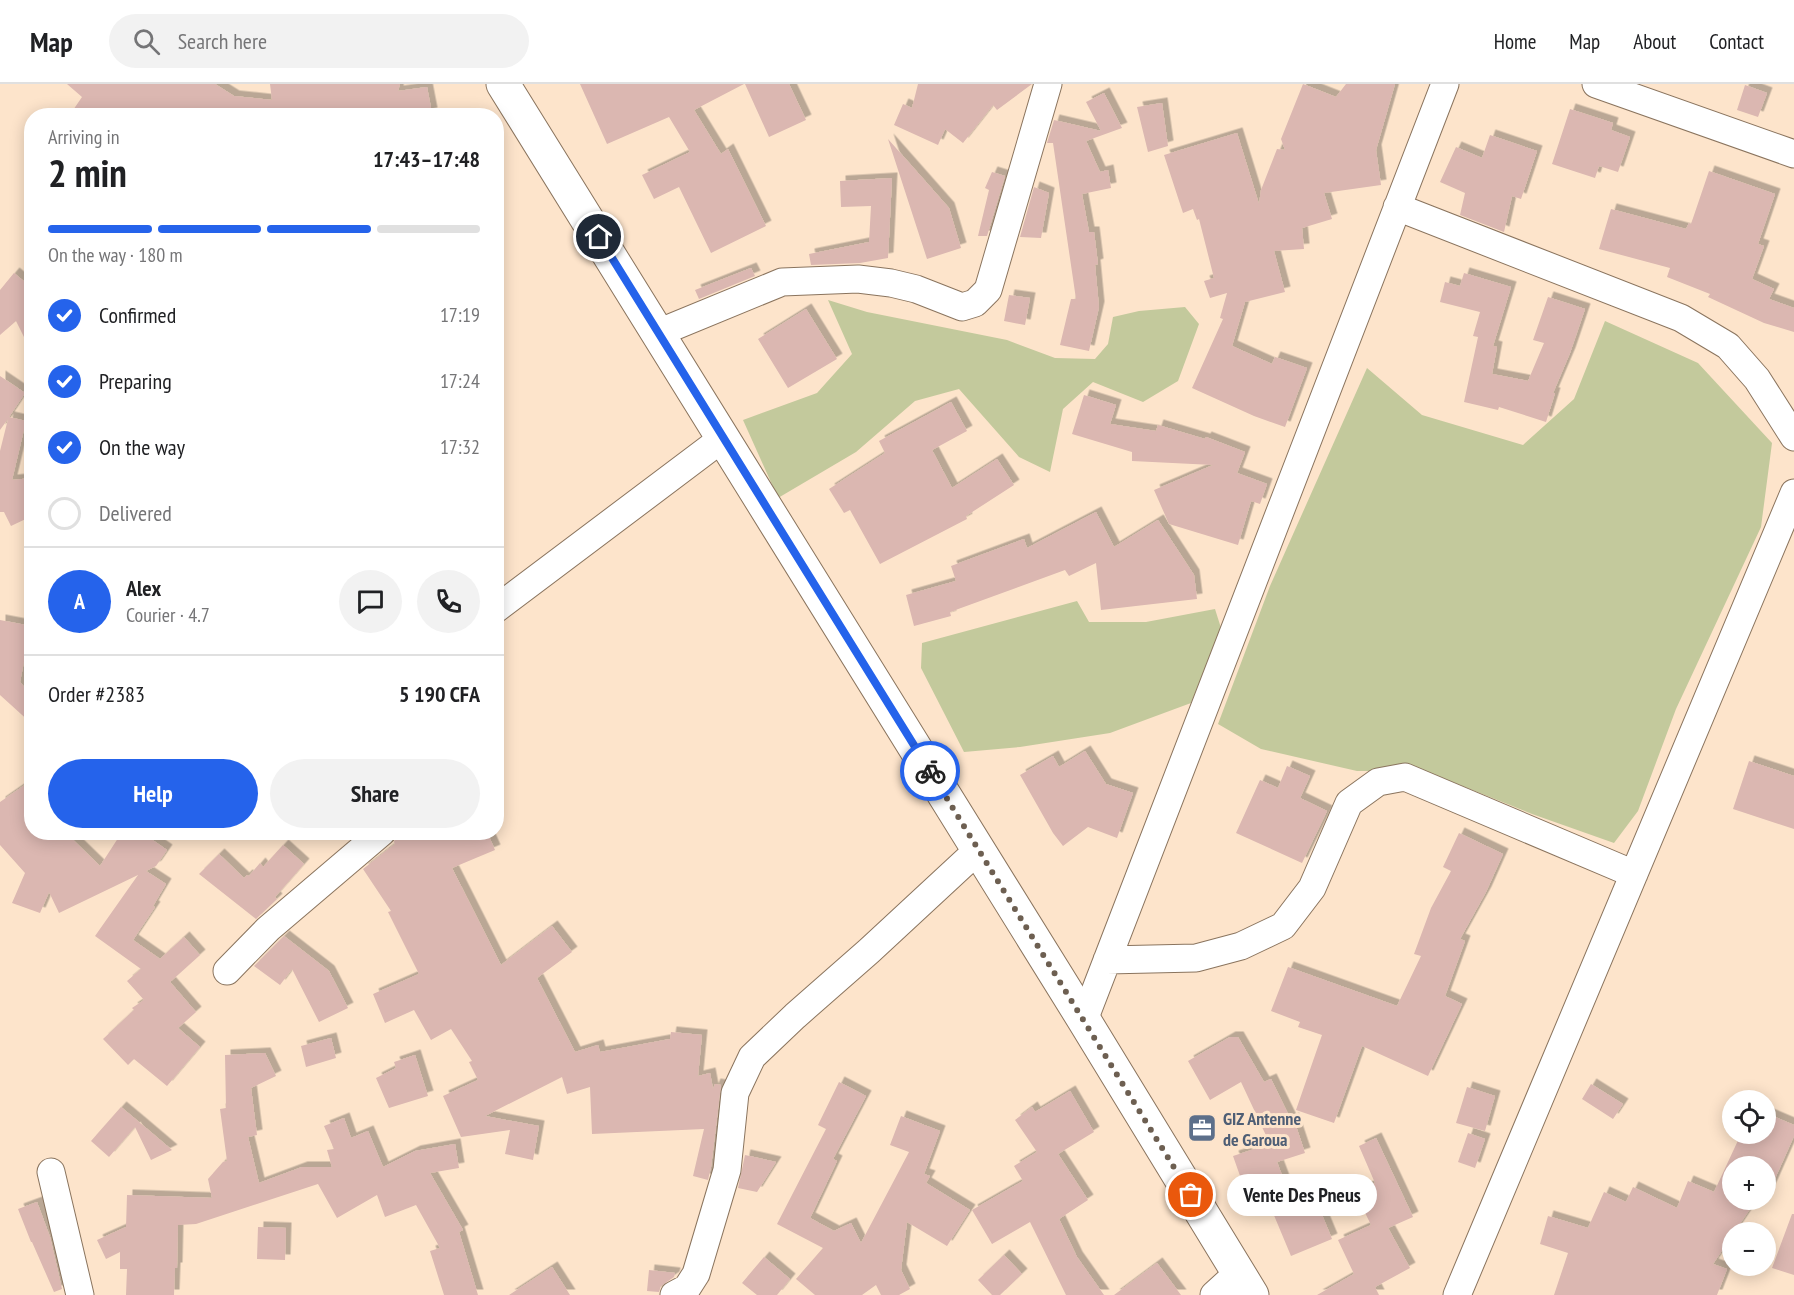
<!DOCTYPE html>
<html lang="en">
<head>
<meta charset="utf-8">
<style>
	:root { --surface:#fff; --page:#f2f2f2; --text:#202124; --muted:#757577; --line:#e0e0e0; --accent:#2563eb }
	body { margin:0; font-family:"PT Sans Narrow",sans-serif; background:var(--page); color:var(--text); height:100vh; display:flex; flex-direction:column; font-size:22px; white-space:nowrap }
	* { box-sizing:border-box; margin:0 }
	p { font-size:20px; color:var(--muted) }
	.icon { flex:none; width:33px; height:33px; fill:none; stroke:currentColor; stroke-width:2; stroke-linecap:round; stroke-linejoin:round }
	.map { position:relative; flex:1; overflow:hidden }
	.side { position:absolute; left:24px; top:24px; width:480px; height:732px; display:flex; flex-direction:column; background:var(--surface); border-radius:24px; box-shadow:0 3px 15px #0003 }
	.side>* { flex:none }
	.buttons { position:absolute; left:1722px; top:1006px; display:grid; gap:12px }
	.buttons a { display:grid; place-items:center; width:54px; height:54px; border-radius:50%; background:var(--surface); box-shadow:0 3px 15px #0003; font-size:30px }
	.pin { position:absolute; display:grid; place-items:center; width:51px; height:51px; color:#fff; margin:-26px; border:3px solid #fff; border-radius:50%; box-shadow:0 2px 6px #0007 }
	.courier { position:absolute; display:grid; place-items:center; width:60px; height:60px; margin:-30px; border:4px solid #2563eb; border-radius:50%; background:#fff; color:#222; box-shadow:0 2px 8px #0007 }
	.bubble { position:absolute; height:42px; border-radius:21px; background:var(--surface); box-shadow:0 3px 15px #0003; font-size:20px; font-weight:700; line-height:42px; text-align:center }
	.summary em { font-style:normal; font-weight:700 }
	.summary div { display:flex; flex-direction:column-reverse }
	.summary { display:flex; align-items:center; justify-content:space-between; height:102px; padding:0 24px }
	h1 { font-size:39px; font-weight:700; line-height:45px }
	.bar { display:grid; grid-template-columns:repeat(4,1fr); gap:9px 6px; align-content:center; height:72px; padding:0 24px }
	.bar i { height:8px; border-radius:4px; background:var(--line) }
	.bar .selected { background:var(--accent) }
	.bar p { grid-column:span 4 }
	.line { display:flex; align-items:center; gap:15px; padding:0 24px; border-top:2px solid var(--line) }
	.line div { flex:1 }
	.round { display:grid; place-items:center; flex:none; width:63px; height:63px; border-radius:32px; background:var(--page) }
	ol { padding:0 24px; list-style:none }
	li { display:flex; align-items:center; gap:18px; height:66px }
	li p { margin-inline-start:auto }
	li .icon { padding:6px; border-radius:50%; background:var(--accent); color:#fff; stroke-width:4 }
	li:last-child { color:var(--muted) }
	li i { width:33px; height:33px; border:3px solid var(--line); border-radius:50% }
	.cta { display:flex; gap:12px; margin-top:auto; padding:12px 24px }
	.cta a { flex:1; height:69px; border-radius:36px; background:var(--accent); color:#fff; font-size:24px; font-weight:700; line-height:69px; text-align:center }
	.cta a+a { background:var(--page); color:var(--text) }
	header { display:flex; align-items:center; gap:36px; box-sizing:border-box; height:84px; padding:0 30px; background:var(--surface); border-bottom:2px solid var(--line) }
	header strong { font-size:28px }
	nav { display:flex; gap:33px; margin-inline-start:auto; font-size:21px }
	.search { width:420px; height:54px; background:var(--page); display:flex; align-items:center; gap:15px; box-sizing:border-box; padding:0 21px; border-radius:33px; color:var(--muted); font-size:22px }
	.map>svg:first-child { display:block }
</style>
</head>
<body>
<header>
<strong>Map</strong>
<div class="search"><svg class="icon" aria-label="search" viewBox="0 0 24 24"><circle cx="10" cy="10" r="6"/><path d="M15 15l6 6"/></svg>Search here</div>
<nav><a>Home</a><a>Map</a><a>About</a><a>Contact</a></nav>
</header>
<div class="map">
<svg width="1794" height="1211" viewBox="0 0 1794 1211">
	<defs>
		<filter id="shadow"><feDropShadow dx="5.5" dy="-5.5" stdDeviation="0" flood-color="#0004"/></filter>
	</defs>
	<rect width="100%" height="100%" fill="#fde4cb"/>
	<!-- green -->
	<path fill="#c3c99c" d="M828,216l39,12 140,28 48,18 40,1 13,-15 5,-27 26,-6 46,-4 14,17 -21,57 -35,21 -50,-20 -30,27 -13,63 -31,-15 -60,-68 -44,12 -59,51 -78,46 -35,-78 74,-27 35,-39z
		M1605,237l93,42 74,80 -11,84 -85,182 -38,102 -24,32 -82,-29 -107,-43h-68l-96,-22 -43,-25 52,-138 97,-218 55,47 101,30 51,-46z
		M1077,517l12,21h57l69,-13 6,19 -30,75 -81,30 -90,14 -56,5 -43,-84 1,-25z"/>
	<!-- building -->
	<path fill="#dbb7b1" filter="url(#shadow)" d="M67,0h148l19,12 38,4 -2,-16h130l-2,7 29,-4 5,26 -13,3h-40l-44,-6v3l-38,-2v5h-228l13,-19z
		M580,0h164l-50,26 27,44 7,-5 38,77 -55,27 -32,-66 -25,12 -12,-24 48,-23 -21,-35 -62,27z
		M745,0h44l17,36 -37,17z
		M918,0h114l-35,26 -4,-5 -30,38 -18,-14 -7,16 -44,-20 9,-21 9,4z
		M1303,0l33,13 10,-13h49l-19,66 5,35 -57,8 8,26 -30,9 2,21 -30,2 11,41 -40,10 -13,44 40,18 3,-7 32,11 -22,59 -31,-11 -62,-28 31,-69 -3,-1 7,-25 -17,5 -6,-17 10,-3 -15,-59 -2,1 -4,-11 -10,4 -19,-58 73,-22 22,71 2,-14 16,-41 8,1 -4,-11z
		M1745,1l22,8 -9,24 -21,-7z
		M1104,9l18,35 -36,13 14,31 8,-2 3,18 -29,6 7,38h5l4,32 -3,1 4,42 -10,44 -29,-6 11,-46h5l-23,-156h-6l7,-23 47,11 -15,-29z
		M1162,19l6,43 -20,6 -11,-45z
		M1570,25l43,14 -2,7 19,7 -12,35 -19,-6 -4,12 -43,-14z
		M1490,51l47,16 -16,48 -9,-3 -8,36 -44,-17 5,-22 -25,-11 16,-35 26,11z
		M888,55l61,69 12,40 -34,11z
		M1709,87l66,23 -17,50 6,2 -12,33 22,10 -5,10 25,9v24l-30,-9 -56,-26 2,-3 -43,-17 3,-9 -71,-19 12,-40 75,20 3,-6 2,1z
		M992,88l13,4 -18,60h-9l11,-46 -4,-2z
		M892,94l-4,80 -28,5 -49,2 -2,-11 60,-12 2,-36 -30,1 -1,-26z
		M1034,103l15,6 -8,45 -21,-1z
		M751,184l4,8 -56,23 -4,-9z
		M14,189l18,15v65l-16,-32 -16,14v-45z
		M1464,189l47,14 -18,59 4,1 -5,27 36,7 16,-38 -11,-3 15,-43 37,12 -15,44 -17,40h2l-9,29 -47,-15 -1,3 -34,-8 14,-65 -5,-1 7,-24 -40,-10 5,-20 15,4z
		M1009,211l21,3 -5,27 -21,-4z
		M806,225l31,50 -49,29 -30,-49z
		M0,292l25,17 -16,24 17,4 -14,59 20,-2v38l-21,10 -7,-14h-4v-61l8,-32 -8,11z
		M1084,311l32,10 -6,19 46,7 2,-6 47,14 1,-2 39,15 -8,21 30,11 -7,20 -9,-3 -13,44 -69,-21 -15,-34 59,-25 -81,-4v-9l-60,-18z
		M951,318l16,29 -35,19 20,38 45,-29 17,26 -48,31 1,3 -87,45 -30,-54 -6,3 -15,-24 56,-36 -6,-12z
		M1096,428l18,35 44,-27 36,55 3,24 -96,11 -5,-47 -27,13 -4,-6 -115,42 1,4 -37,10 -8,-31 50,-14 -5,-15 73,-27 3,9z
		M0,536l31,6 -11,56 12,14v28l-32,-29z
		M1085,667l21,33 27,9 -16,45 -29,-11 -25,19 -10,-13 -33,-58 33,-19 6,11z
		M1749,677l45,15v53l-61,-20z
		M1287,682l23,10 -10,22 27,13 -25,52 -66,-30 24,-53 18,8z
		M32,696v52h33l35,34 22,-34h19l26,18 -11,16 -10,5 20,13 -13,22 2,1 -22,33 27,19 24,-22 16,18 -30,27 26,30 -18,16 22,19 -33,39 -33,-27 -6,6 -25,-26 31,-29 -2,-2 12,-8 -17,-19 14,-12 -46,-33 43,-61 -79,38 -10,-21 -9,21 -28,-10 13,-30 -25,-28v-43z
		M397,748h90l8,18 -43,18 49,97 51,-39 20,26 -35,26 38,74 23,-7 2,7 70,-13 1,-7 31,3 -4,41 12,-3 3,16 2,-5 6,1 -10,82 -3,13 -15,-4 11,-47 -112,5 -2,-47 -23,7 -5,-17 -77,39 54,10 -6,34 -28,-6 5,-24 -49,7 -18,-41 35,-16 -9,-18 3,-1 -21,-32 -20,11 -17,-30 -29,13 -12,-29 46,-20 -31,-62 3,-1 -28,-42 32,-25 -1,-2z
		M1459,749l44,21 -17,38 -26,47 5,2 -20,55 17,8 -34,72 -66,-30 -28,77 -38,-13 26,-75 -24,-8 2,-5 -29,-11 17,-44 109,39 24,-50 -7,-2 17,-46 20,-37 -8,-4z
		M283,761l21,19 -29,33 2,2 -21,20 -57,-45 20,-20 25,24 3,-3 2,1 11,-13 3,4z
		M284,852l45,35 19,37 -29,14 -27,-53 -12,16 -26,-19z
		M1230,953h8l26,45 7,-3 21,43 1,-5 12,36 -28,9 17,45 21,-9 17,41 -41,17 -23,-55 -17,6 -18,-51 37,-12 -29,-62 -31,18 -22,-39z
		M331,954l5,20 -30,9 -5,-21z
		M265,969l11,23 -25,12 6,47 -9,2 11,46 43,-16h30l-5,-17 7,-1 -10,-23 20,-8 7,20 17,-7 15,36 32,-16 40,-7 4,24 -29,5 33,57 -4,2 19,63h-34l-14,-44 10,-3 -24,-43 -31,12 -8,-22 -40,23 -19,-34 -122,40 -18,1 -1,43h-2l-1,27h-48l1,-26h-7v-17l-14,7 -9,-19 29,-13 1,-32 85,3 -4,-19 15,-17 4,-1 -7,-52 6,-1 -1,-53z
		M415,971l13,41 -39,12 -13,-30 20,-10 -2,-6z
		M839,998l27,14 -33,63 4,2 -27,57 24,13 17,-8 10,20 48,-91 -19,-7 11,-29 39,15 -16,43 6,2 -4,7 44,27 -23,36 -40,-24 -6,48 9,19 -11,6h-18l-5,-10 -14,10h-47l-19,-16 27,-31 -46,-24 49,-95 -8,-4z
		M1591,1000l32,20 -10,15 -31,-20z
		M1467,1003l28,9 -10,35 -29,-8z
		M1070,1007l24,41 -36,22 30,46 -29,19 18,38 27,38h-38l-36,-73 -38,22 -20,-34 51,-29 -9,-15 23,-14 -22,-32 17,-13 3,5z
		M121,1023l18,15 33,28 -21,10 -16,-33 -26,30 -18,-16z
		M1766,1029l28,12v11l-25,56 -3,-1v-24h-34v33h24l-43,64 14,5 -10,26h-163l14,-42 -28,-9 8,-28 40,12 16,-36 22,10 7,-15 44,21 11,-27 26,11 27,-58h25z
		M1468,1049l17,6 -10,29 -17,-6z
		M1376,1054l37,79 -25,11 22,40 -35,19 4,8h-62l37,-21 -16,-34 33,-15 -16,-33 20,-9 -16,-37z
		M745,1071l31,7 -19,30 -19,-4z
		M37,1118l13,35 12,52 -8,3 -22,-50h-1l-13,-33z
		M1792,1130h2v61l-22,-7z
		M258,1143l28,1 -1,32 -28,-1z
		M1004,1171l18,19 -22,21h-8l-14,-15z
		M764,1173l26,22 -13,16h-20l-15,-12z
		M1157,1179l24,32h-67z
		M552,1183l18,28h-61z
		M649,1186l26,3 -1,4 -13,9 -2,6 -12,-1z"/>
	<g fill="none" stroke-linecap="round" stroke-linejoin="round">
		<!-- minor casing -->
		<g stroke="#8a745e" stroke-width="29">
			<path id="minor" d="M1596,0l198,70
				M1397,123l284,111 47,28 29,33 37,58
				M658,249l124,-51 76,-3 33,4 25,6 46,18 13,-4 13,-13 60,-206
				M496,525l227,-171
				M1107,876l89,-2 45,-12 42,-20 29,-38 37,-85 29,-21 27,-5 229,97
				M227,887l41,-42 114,-97
				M1084,936l361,-936
				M51,1088l29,123
				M674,1211l13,-7 9,-14 31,-104 8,-77 17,-36 43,-41 74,-65 109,-101
				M1214,1211l24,-22
				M1457,1211l337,-802"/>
		</g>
		<!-- tertiary casing -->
		<g stroke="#8a745e" stroke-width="35">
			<path id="tertiary" d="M503,0l581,936 168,275"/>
		</g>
		<!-- minor -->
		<use href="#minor" stroke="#fff" stroke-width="27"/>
		<!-- tertiary -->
		<use href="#tertiary" stroke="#fff" stroke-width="33"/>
	</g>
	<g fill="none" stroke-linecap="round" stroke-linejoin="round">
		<!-- done -->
		<path stroke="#6d5f51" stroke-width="6" stroke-dasharray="0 10.8" d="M930,687l261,424"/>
		<!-- route -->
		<path stroke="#2563eb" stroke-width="8" d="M599,153l331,534"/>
	</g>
	<!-- icons -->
	<defs>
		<g id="office-square" transform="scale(1.5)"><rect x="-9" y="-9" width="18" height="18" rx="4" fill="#5c6f8a" stroke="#fde4cb"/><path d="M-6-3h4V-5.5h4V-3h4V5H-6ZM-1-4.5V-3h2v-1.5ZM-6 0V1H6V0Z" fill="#fff"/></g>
	</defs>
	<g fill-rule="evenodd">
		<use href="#office-square" x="1202" y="1044"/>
	</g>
	<g text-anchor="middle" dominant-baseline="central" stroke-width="6" stroke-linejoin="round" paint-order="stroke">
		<!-- service labels -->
		<g font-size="18" font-weight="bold" fill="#4e5e75" stroke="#fde4cb" text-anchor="start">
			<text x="1223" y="1034">GIZ Antenne<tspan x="1223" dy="21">de Garoua</tspan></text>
		</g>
	</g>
</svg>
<div class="buttons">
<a><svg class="icon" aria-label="locate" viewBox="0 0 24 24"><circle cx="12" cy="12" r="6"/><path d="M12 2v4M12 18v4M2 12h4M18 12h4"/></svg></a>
<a>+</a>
<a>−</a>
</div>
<div class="pin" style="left:1191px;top:1111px;background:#ea580c"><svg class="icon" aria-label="bag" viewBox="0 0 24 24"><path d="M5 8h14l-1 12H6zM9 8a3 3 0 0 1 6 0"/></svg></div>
<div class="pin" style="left:599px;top:153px;background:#1f2937"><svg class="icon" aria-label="home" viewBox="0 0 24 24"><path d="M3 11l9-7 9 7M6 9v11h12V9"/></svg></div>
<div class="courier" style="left:930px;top:687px"><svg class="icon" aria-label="bike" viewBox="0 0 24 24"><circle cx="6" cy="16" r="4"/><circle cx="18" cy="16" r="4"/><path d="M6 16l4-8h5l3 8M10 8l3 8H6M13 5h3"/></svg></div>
<div class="bubble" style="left:1227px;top:1090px;width:150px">Vente Des Pneus</div>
<section class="side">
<div class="summary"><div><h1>2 min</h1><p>Arriving in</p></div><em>17:43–17:48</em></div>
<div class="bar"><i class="selected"></i><i class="selected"></i><i class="selected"></i><i></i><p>On the way · 180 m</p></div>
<ol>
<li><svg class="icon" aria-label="check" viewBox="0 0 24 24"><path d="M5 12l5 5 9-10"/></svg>Confirmed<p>17:19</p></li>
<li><svg class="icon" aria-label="check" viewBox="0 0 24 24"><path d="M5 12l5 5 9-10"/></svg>Preparing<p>17:24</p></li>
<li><svg class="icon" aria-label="check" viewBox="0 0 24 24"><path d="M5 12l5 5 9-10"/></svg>On the way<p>17:32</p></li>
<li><i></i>Delivered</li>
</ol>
<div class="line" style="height:108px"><b class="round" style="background:var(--accent);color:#fff">A</b><div><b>Alex</b><p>Courier · 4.7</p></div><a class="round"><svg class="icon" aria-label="chat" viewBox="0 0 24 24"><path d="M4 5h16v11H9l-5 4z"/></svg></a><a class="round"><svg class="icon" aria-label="phone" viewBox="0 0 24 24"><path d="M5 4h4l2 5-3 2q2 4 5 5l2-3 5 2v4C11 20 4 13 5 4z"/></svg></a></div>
<div class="line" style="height:78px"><div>Order #2383</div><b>5 190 CFA</b></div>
<div class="cta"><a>Help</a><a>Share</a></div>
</section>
</div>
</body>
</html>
